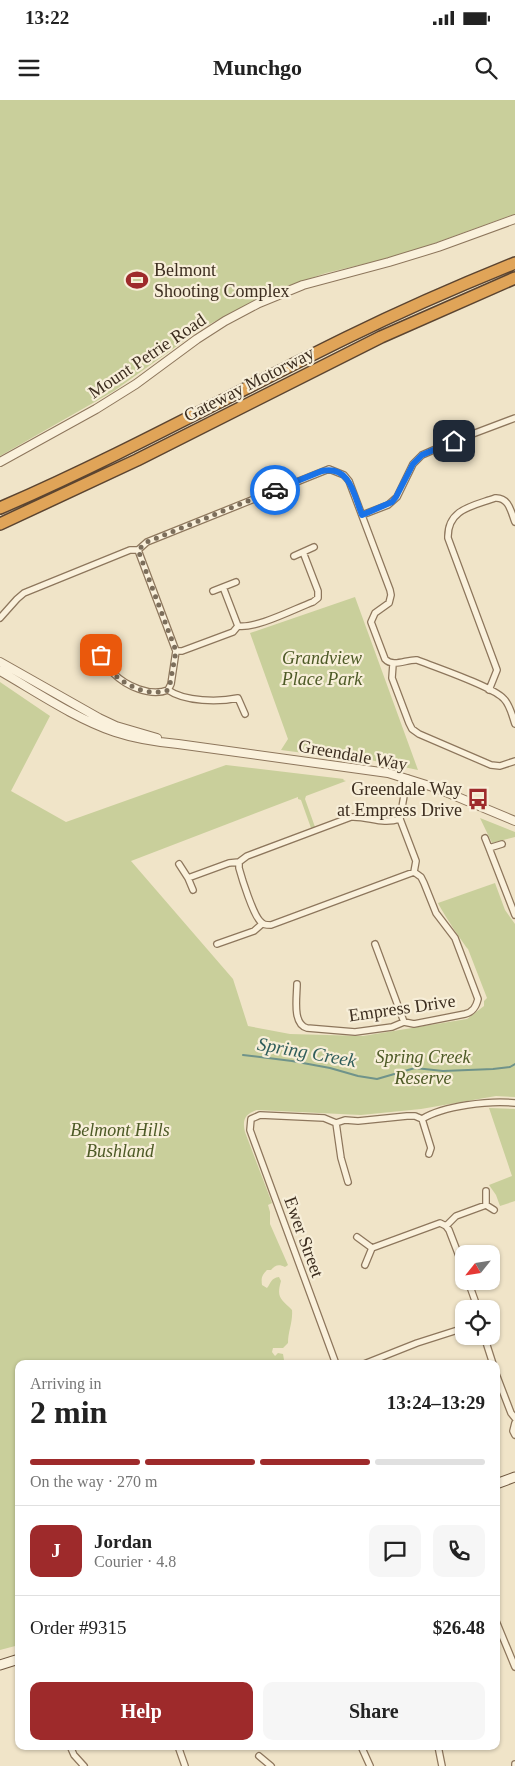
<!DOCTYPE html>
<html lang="en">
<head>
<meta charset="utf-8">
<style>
	:root { --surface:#fff; --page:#f6f6f6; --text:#222; --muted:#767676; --line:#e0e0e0; --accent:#9e2a2b }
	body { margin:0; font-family:Georgia,serif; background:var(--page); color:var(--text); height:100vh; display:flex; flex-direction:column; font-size:19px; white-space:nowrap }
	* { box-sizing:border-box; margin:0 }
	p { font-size:16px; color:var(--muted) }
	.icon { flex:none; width:28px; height:28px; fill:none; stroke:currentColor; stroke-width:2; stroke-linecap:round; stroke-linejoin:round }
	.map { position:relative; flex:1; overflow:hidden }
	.drawer { position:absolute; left:15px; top:1260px; width:485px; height:390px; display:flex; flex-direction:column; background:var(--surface); border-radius:10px; box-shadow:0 1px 4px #0004 }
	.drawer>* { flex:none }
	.needle { width:32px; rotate:240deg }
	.buttons { position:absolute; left:455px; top:1145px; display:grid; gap:10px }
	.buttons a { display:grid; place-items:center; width:45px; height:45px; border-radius:10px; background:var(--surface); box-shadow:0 1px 4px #0004; font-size:25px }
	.pin { position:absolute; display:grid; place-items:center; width:42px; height:42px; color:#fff; margin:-21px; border-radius:10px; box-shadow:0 2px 8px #0006 }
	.courier { position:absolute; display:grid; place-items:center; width:50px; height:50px; margin:-25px; border:4px solid #1a73e8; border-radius:50%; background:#fff; color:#222; box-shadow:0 1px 6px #0007 }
	.headline em { font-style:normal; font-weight:800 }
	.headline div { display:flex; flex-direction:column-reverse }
	.headline { display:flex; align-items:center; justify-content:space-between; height:85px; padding:0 15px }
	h1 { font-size:32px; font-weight:800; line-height:38px }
	.bar { display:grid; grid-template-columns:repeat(4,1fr); gap:8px 5px; align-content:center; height:60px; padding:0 15px }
	.bar i { height:6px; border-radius:4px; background:var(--line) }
	.bar .on { background:var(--accent) }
	.bar p { grid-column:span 4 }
	.line { display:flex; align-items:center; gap:12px; padding:0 15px; border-top:1px solid var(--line) }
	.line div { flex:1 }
	.round { display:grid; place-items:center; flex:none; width:52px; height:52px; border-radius:10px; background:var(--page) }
	.button { display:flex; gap:10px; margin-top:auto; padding:10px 15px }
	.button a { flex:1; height:58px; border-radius:10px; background:var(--accent); color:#fff; font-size:20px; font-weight:800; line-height:58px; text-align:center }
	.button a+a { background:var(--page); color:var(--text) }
	.status { display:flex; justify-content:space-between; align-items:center; height:35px; padding:0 25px; background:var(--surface); direction:ltr }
	.status svg { height:14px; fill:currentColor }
	header { display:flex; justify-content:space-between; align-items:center; height:65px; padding:0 15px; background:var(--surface); font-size:22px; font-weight:800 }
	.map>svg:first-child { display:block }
</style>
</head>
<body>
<div class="status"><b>13:22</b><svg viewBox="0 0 49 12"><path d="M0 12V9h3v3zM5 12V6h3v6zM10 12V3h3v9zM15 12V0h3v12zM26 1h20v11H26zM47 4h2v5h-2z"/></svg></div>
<header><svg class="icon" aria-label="menu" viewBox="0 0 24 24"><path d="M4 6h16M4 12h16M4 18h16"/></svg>Munchgo<svg class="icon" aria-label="search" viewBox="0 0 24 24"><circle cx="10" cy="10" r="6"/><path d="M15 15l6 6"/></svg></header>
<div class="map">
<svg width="515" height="1666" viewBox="0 0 515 1666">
	<rect width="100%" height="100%" fill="#f0e4c8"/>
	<!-- green -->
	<path fill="#c9cf9b" d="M0,0h515v114l-113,41 -76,18 -50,17 -74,38 -88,63 -114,65z
		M355,497l63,173 -67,-14 -32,-1 -38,-5 7,-11 -38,-106z
		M0,582l50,34 -39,75 55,31 160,-57 118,14 -1,1 3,1 -40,15 -1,3 10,28 -4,1 -10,-28 -3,-1v-2l-167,64 102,118 15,47 42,8 73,2 104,-17 17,-13v-5l3,-3 -19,-49c-4,-4 -27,-39 -30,-46l57,-20 10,27 10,14v173l-19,-1 -75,13 -60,6 -104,-5c-12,4 -15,10 -12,22l27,71 -4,2 2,7v12l18,41 -3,2c-6,-3 -10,-2 -14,3h-4c-5,5 -6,8 -5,15l5,3c4,-5 4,-10 12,-11l2,4c-5,17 0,18 11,29 1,12 -4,21 -4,33l-5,5h-10l-1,4 3,4 3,-3 5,1 1,6 -5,4h-260v281l-19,5z
		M480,718l35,14v5l-23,6z
		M489,1008l26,1v92l-15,5 -4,-11 -7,-10 23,-9z"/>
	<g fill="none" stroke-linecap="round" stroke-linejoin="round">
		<!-- stream -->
		<path stroke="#6f938a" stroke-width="2" d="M243,955l49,6 38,7 28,8 19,3 38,-11 28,3 50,-2 17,-2 5,-3"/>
		<!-- minor casing -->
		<g stroke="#8d765c" stroke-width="8">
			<path id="minor" d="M362,415l26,-10 9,-8 16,-33 9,-9 32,-14 61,-23
				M294,456l20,-9
				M223,487l15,39
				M213,491l23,-9
				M0,518l17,-19 7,-6 106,-43h8l9,-8 182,-73 15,6 5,6 41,109 1,5 -2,8 -14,10 -4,9 14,37c8,9 22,0 32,1 18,7 77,27 87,39 6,6 8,16 11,25
				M96,547c5,8 10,19 17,26 13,13 37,24 55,17l3,-6 5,-33 -38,-101
				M176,551h6l51,-19 5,-6c18,3 56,-17 75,-24l5,-4v-7l-15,-39
				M393,564l-1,14 17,45 3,6 7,5 72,31 9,1 15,-5
				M168,590c17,12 51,12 70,8l7,16
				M489,590l8,-20 -49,-132c-1,-29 25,-32 47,-40 14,-1 16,14 20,24
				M400,719c-19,6 -31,-3 -49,-2l-104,39 -8,6v6c3,11 14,46 21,53 3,4 6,4 11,4l143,-53
				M485,738l4,10 13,-4
				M489,748l26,67
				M179,764l9,14 5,12
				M188,778l41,-15 10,-1
				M217,844l37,-13 8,-7
				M375,844l29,78
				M297,884c0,13 -5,40 10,44l48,4 37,-5 12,-5 10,2 51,-10c8,-2 11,-7 13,-15l-23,-61 -19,-25 -12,-30 -3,-6 -7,-5 2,-11 -16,-42 7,-41
				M422,1019l9,29 -2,6
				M336,1023l5,35 7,24
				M486,1091v14l8,5
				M446,1126l10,-10 30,-11
				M357,1137l15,11 -7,17
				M372,1148l68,-25 6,3 3,4 15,39
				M468,1181l10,28
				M484,1236l9,28
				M336,1264l-86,-234 1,-11 9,-4 64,3 12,5 9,-3 13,1 49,-5h8l7,3c21,-13 68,-19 93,-16
				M364,1264l53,-21 47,-15
				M496,1274l15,39 4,5
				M515,1323l-2,8 2,4
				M496,1521l19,46
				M70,1646l4,9 10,11
				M178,1646l7,20
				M361,1646l9,20
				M438,1646l4,20
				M259,1656l12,10
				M515,1666v-2"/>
		</g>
		<!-- tertiary casing -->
		<g stroke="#8d765c" stroke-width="10">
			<path id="tertiary" d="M0,362l96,-53 40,-25 61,-45 28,-18 34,-18 44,-18 86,-23 49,-15 77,-28
				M0,562l99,56 17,8 41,12
				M0,571c35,20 76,48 115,61 21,7 41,10 63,12l210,29 48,15 79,33"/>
		</g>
		<!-- secondary casing -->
		<g stroke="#6f573f" stroke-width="11">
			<path id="secondary" d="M496,1384l19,-7
				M0,1565l19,-6"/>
		</g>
		<!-- motorway casing -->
		<g stroke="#5b4430" stroke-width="14">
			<path id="motorway" d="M0,408c118,-51 230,-113 346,-170 55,-27 112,-52 169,-75
				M0,424l137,-64 244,-123 134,-59"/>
		</g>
		<!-- minor -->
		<use href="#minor" stroke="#faf1dc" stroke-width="5.5"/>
		<!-- tertiary -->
		<use href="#tertiary" stroke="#faf1dc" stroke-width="8"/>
		<!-- secondary -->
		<use href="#secondary" stroke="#faf1dc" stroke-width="9"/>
		<!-- motorway -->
		<use href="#motorway" stroke="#e0a458" stroke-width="11"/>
	</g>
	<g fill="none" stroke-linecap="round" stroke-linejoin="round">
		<!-- done -->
		<path stroke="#7c6e5b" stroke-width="5" stroke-dasharray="0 9" d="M101,555c4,6 7,12 11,17 13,14 38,25 56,18l2,-6 6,-33 -38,-101 9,-8 128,-52"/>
		<!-- route -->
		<path stroke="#1a73e8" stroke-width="6" d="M275,390l47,-19c28,-6 32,24 40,44l30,-13 4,-5 17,-33 9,-9 32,-14"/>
	</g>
	<!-- icons -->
	<defs>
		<g id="stadium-bare" transform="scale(1.725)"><path d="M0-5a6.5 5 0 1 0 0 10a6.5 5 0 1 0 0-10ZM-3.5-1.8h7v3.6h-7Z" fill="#9e2a2b" stroke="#f7eed8" stroke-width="2.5" paint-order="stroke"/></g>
		<g id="bus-bare" transform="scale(1.725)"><path d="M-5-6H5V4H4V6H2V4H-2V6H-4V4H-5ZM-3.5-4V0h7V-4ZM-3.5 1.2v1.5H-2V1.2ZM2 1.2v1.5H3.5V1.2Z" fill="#9e2a2b" stroke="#f7eed8" stroke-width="2.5" paint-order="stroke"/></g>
	</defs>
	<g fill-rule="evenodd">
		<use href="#stadium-bare" x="137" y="180"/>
		<use href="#bus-bare" x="478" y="699"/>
	</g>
	<g text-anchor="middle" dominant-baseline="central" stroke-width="4.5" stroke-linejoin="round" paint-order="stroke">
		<!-- poi labels -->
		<g font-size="18" fill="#3d2e20" stroke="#f7eed8" text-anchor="start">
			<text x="154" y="170">Belmont<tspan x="154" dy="21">Shooting Complex</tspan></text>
			<text x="462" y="689" text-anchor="end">Greendale Way<tspan x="462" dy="21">at Empress Drive</tspan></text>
		</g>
		<!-- street labels -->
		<g font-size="18" fill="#3d2e20" stroke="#f7eed8">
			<text transform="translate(147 256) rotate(-34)">Mount Petrie Road</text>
			<text transform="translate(249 284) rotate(-27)">Gateway Motorway</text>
			<text transform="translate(353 655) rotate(10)">Greendale Way</text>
			<text transform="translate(402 908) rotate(-8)">Empress Drive</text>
			<text transform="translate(304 1137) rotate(70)">Ewer Street</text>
		</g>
		<!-- park labels -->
		<g font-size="18" font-style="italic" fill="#4d5a26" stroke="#f7eed8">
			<text x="322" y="558">Grandview<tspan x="322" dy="21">Place Park</tspan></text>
			<text x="423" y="957">Spring Creek<tspan x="423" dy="21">Reserve</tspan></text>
			<text x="120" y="1030">Belmont Hills<tspan x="120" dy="21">Bushland</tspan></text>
		</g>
		<!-- water labels -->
		<g font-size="19" font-style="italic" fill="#2f5d5a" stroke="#f7eed8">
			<text transform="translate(307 952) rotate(10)">Spring Creek</text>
		</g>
	</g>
</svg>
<div class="buttons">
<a><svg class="needle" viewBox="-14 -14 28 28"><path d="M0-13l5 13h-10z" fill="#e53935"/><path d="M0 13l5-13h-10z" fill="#767676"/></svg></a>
<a><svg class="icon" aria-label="locate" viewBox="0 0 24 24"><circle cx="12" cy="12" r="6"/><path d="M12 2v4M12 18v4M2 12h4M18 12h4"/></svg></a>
</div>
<div class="pin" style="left:101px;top:555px;background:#ea580c"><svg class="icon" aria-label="bag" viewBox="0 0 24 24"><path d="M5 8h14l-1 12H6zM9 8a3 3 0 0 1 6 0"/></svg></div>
<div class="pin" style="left:454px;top:341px;background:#1f2937"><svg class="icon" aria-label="home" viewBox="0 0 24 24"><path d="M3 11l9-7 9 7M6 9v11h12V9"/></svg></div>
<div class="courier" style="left:275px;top:390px"><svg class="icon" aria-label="car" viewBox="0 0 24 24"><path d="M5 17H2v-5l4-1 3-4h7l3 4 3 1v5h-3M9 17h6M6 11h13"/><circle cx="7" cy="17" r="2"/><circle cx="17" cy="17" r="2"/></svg></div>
<section class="drawer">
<div class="headline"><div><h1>2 min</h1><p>Arriving in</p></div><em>13:24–13:29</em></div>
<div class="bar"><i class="on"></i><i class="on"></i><i class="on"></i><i></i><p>On the way · 270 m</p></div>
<div class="line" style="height:90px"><b class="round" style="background:var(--accent);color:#fff">J</b><div><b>Jordan</b><p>Courier · 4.8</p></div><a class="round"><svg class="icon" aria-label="chat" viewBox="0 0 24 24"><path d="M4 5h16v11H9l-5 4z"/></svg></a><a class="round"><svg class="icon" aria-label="phone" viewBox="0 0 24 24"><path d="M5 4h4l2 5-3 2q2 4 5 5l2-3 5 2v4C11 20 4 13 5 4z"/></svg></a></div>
<div class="line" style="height:65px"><div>Order #9315</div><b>$26.48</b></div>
<div class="button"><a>Help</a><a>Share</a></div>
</section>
</div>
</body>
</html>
